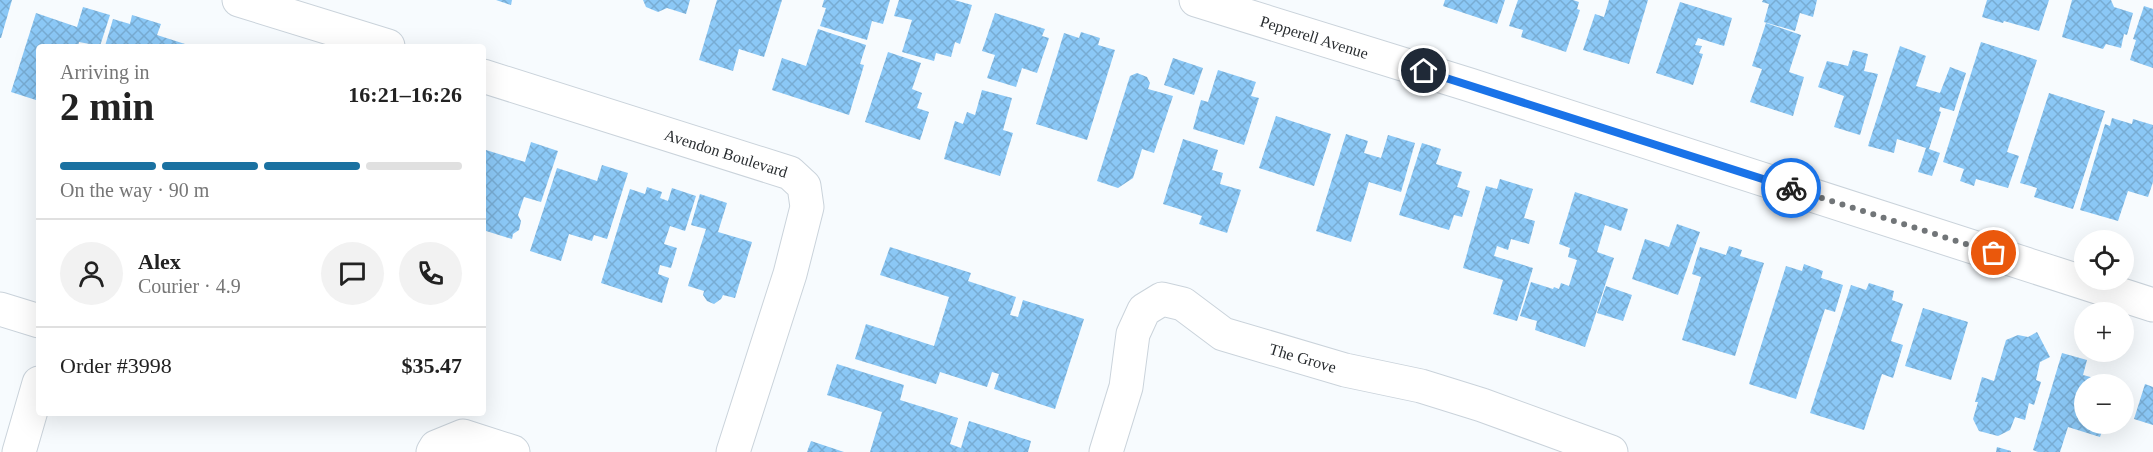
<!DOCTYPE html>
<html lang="en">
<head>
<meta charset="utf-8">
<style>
	:root { --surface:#fff; --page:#f2f2f2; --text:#222; --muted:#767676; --line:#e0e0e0; --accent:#1a71a1 }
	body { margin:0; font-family:"Times New Roman",serif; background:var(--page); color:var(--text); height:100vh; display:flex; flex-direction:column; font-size:22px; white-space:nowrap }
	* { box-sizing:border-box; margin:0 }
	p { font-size:20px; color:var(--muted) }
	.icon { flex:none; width:33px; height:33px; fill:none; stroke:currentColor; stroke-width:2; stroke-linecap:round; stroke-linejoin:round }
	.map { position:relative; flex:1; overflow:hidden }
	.details { position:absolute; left:36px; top:44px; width:450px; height:372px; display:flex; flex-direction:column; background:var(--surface); border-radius:6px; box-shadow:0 6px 24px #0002 }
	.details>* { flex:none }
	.tools { position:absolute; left:2074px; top:230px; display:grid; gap:12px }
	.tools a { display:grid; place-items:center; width:60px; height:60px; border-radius:50%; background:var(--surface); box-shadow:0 6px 24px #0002; font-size:30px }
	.pin { position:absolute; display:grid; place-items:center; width:51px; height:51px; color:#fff; margin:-26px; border:3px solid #fff; border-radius:50%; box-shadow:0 2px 6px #0007 }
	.courier { position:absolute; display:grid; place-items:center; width:60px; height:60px; margin:-30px; border:4px solid #1a73e8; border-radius:50%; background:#fff; color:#222; box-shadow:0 2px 8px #0007 }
	.head em { font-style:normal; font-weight:700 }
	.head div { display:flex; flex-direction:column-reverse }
	.head { display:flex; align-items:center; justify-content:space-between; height:102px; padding:0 24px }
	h1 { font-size:39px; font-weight:700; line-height:45px }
	.bar { display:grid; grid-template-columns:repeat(4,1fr); gap:9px 6px; align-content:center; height:72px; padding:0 24px }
	.bar i { height:8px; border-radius:4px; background:var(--line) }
	.bar .selected { background:var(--accent) }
	.bar p { grid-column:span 4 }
	.line { display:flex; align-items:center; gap:15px; padding:0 24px; border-top:2px solid var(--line) }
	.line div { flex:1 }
	.round { display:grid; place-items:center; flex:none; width:63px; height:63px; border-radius:32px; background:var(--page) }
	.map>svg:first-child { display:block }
</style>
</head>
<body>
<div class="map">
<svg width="2153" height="452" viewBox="0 0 2153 452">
	<defs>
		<pattern id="building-cross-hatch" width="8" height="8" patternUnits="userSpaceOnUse" patternTransform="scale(1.5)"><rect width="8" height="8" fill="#8bc8f6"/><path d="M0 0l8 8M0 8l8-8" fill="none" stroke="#78acd3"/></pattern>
	</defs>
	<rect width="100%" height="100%" fill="#f7fbfe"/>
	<!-- building -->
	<path fill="url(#building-cross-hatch)" d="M0,0h12l-11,38h-1z
		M496,0h16l-1,5z
		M643,0h47l-4,14 -19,-6 -9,4 -12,-5z
		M717,0h65l-18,57 -25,-8 -6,22 -34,-11z
		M824,0h66l-7,24 -11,-3 -5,19 -47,-14 6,-18 -4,-1z
		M899,0h55l18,5 -12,39 -5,-2 -4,15 -15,-4 -2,8 -32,-9 10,-32 -18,-4z
		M1445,0h60l-8,24 -54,-18z
		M1518,0h55l6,2 -2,7 3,1 -14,42 -45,-15 2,-7 -14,-4z
		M1609,0h39l-19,64 -46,-14 12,-36 9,3z
		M1763,0h54l-4,17 -13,-4 -5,18 -31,-9 5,-18 -7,-2z
		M1987,0h62l-10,31 -35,-10 -1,2 -21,-6z
		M2072,0h39l3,7 19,6 -6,22 -3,-1 -3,14 -15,-4 -3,5 -41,-12z
		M1680,2l52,16 -8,28 -26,-8 -3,7 7,1 -3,7 4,1 -10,31 -37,-12z
		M2144,6l9,3v59l-23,-8 6,-20 -3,-1z
		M83,7l27,8 -10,31 -21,-4 -1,4h-39v55l-28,-9 25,-79 41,14z
		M995,13l50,16 -3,7 7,2 -12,35 -15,-5 -6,19 -29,-9 8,-23 -13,-4z
		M132,15l29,9 -4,11 28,9 -1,2h-79l8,-27 17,5z
		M1766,23l35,12 -12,37 15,5 -11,39 -43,-14 12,-33 -10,-3z
		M818,29l48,16 -6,19 4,1 -15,50 -77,-25 10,-32 24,8z
		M1081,32l19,6 -2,7 17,5 -28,90 -51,-16 28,-91 15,5z
		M1981,42l56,18 -30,92 12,4 -11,32 -32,-9 -2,7 -14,-5 4,-12 -21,-7z
		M1900,46l26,10 -10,30 24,7 10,-26 16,6 -12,38 -14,-4 -1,4 2,1 -12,37 11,4 -8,23 -14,-4 8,-24 -29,-9 -3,14 -26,-7z
		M1853,50l15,4 -4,17 14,3 -18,61 -26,-8 10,-31 -26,-9 9,-26 21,5z
		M888,52l33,11 -9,26 10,4 -5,15 12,4 -9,28 -55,-18z
		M1173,58l30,10 -9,27 -30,-10z
		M1218,70l38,12 -5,14 8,2 -15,47 -51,-16 8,-29 7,2z
		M1137,73l10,4 3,6 -2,6 25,7 -19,57 -12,-4 -9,29 -15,10 -21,-7 33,-105z
		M982,90l30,8 -9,32 10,3 -13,43 -56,-17 11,-38 8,3 4,-12 8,3z
		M2049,93l56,18 -32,98 -39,-12 3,-9 -17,-5z
		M1276,116l55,18 -17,52 -55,-18z
		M2112,118l20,6 1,-5 20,6v57l-5,15 -20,-6 -10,30 -38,-11 25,-86 5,2z
		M1346,134l22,7 -4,12 17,5 7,-23 27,8 -14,49 -32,-10 -18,60 -35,-11z
		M1183,139l35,11 -6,20 11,3 -3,11 21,6 -14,43 -28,-9 3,-8 -39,-12z
		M531,142l27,9 -17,51 -17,-5 -6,18 3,6 -2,9 -6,4 -1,5 -29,-9v-70l3,-10 39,12z
		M1422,143l19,6 -5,15 26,8 -5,15 13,4 -8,26 -8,-2 -5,15 -50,-15z
		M602,165l26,8 -21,66 -13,-4 -2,6 -23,-7 -8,27 -31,-10 27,-83 40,13z
		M1500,179l33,10 -9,29 11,3 -6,23 -18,-5 -3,11 -11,-4 -3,10 39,12 -16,53 -24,-7 10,-34 -40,-12 23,-82 11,3z
		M647,187l15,5 -2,6 8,3 4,-13 24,8 -11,35 -15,-5 -6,18 13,4 -6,20 -11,-3 -2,9 11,4 -7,25 -61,-20 29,-94 15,5z
		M1575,192l53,17 -7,22 -16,-6 -8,27 17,6 -29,89 -50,-17 2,-9 -17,-5 11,-34 22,7 1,-2 5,2 2,-6 8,3 8,-26 -9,-3 2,-9 -11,-4z
		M700,194l27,9 -9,29 34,10 -17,56 -12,-3 -2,4 -7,5 -7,-3 -4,-6 1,-4 -16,-5 18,-57 -15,-4z
		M1677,224l23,8 -22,63 -46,-16 13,-40 24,8z
		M1729,246l13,4 -2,6 24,7 -29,93 -53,-16 19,-63 -9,-3 8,-27 26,8z
		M890,247l81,26 -3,8 48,16 -6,18 8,2 5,-17 61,19 -29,90 -61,-20 5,-15 -7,-2 -5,15 -47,-15 -4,12 -81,-25 11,-35 68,22 15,-49 -69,-22z
		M1804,264l19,7 -2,7 22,7 -8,27 -10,-3 -29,90 -47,-15 37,-118 16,5z
		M1869,283l25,8 -2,9 11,4 -12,37 12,4 -10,33 -11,-4 -18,56 -54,-17 41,-128 15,5z
		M1606,286l26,9 -9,26 -26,-8z
		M1923,308l45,14 -17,58 -46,-14z
		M2037,332l13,25 -10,5 -4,18 5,2 -7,23 -5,-2 -4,17 -10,-3 -5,13 -12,6 -19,-5 -6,-12 5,-17h-3l7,-25 12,4 12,-41 12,-5 10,2z
		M2062,353l25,7 -4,15 30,8 -28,1v39h20l-5,14 -32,-10 -8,25h-22l-5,-2z
		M837,364l67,21 -4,15 58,18 -8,26 11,4 8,-27 62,20 -3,11h-158l12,-40 -55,-17z
		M2145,384l8,3v38l-19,-6z
		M811,441l33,11h-37z
		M1997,447l14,4v1h-15z"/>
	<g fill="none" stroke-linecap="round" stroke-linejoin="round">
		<!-- minor casing -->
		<g stroke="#cad3db" stroke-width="35">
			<g id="minor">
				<path d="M239,0l149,46"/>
				<path id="s1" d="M1196,0l274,85 683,220"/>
				<path id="s2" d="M483,76l307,97 14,13 3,21 -17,67 -57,178"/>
				<path d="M0,309l39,12"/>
				<path d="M19,452l20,-69"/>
				<path d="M433,452l3,-5 27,-11 50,16"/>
				<path id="s3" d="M1106,452l20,-65 7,-53 11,-24 18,-11 21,5 40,30 122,36 76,16 61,19 129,47"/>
			</g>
		</g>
		<!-- minor -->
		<use href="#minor" stroke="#fff" stroke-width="33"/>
	</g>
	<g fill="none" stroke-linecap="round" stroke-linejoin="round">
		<!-- done -->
		<path stroke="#717578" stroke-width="6" stroke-dasharray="0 10.8" d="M1791,188l203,65"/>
		<!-- route -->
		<path stroke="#1a73e8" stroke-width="8" d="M1424,71l367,117"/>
	</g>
	<g text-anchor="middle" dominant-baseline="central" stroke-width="4.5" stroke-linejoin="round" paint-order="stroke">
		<!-- street labels -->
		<g font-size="16" fill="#292d30" stroke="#fff">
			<text stroke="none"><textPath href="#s1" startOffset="124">Pepperell Avenue</textPath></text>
			<text stroke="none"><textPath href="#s2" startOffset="255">Avendon Boulevard</textPath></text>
			<text stroke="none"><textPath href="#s3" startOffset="324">The Grove</textPath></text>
		</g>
	</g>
</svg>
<div class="tools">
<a><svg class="icon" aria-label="locate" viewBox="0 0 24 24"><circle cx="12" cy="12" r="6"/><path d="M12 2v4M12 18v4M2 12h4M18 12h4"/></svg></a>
<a>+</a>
<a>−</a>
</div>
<div class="pin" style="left:1994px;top:253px;background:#ea580c"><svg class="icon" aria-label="bag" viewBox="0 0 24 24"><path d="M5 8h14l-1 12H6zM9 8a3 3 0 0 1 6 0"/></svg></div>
<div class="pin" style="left:1424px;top:71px;background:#1f2937"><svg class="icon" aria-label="home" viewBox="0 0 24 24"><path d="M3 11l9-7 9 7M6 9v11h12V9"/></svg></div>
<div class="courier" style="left:1791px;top:188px"><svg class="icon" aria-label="bike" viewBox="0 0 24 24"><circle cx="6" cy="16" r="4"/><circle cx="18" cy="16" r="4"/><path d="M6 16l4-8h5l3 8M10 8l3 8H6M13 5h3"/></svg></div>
<section class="details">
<div class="head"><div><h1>2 min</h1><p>Arriving in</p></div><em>16:21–16:26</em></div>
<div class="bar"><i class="selected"></i><i class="selected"></i><i class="selected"></i><i></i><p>On the way · 90 m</p></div>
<div class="line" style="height:108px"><a class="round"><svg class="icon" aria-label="person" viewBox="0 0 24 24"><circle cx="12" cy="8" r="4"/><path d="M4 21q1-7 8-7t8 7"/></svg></a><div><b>Alex</b><p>Courier · 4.9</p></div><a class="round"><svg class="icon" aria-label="chat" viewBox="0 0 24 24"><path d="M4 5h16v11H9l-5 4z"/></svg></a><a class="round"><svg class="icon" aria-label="phone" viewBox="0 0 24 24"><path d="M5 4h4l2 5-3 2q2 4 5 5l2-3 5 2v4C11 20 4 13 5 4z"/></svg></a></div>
<div class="line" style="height:78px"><div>Order #3998</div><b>$35.47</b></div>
</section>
</div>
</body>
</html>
